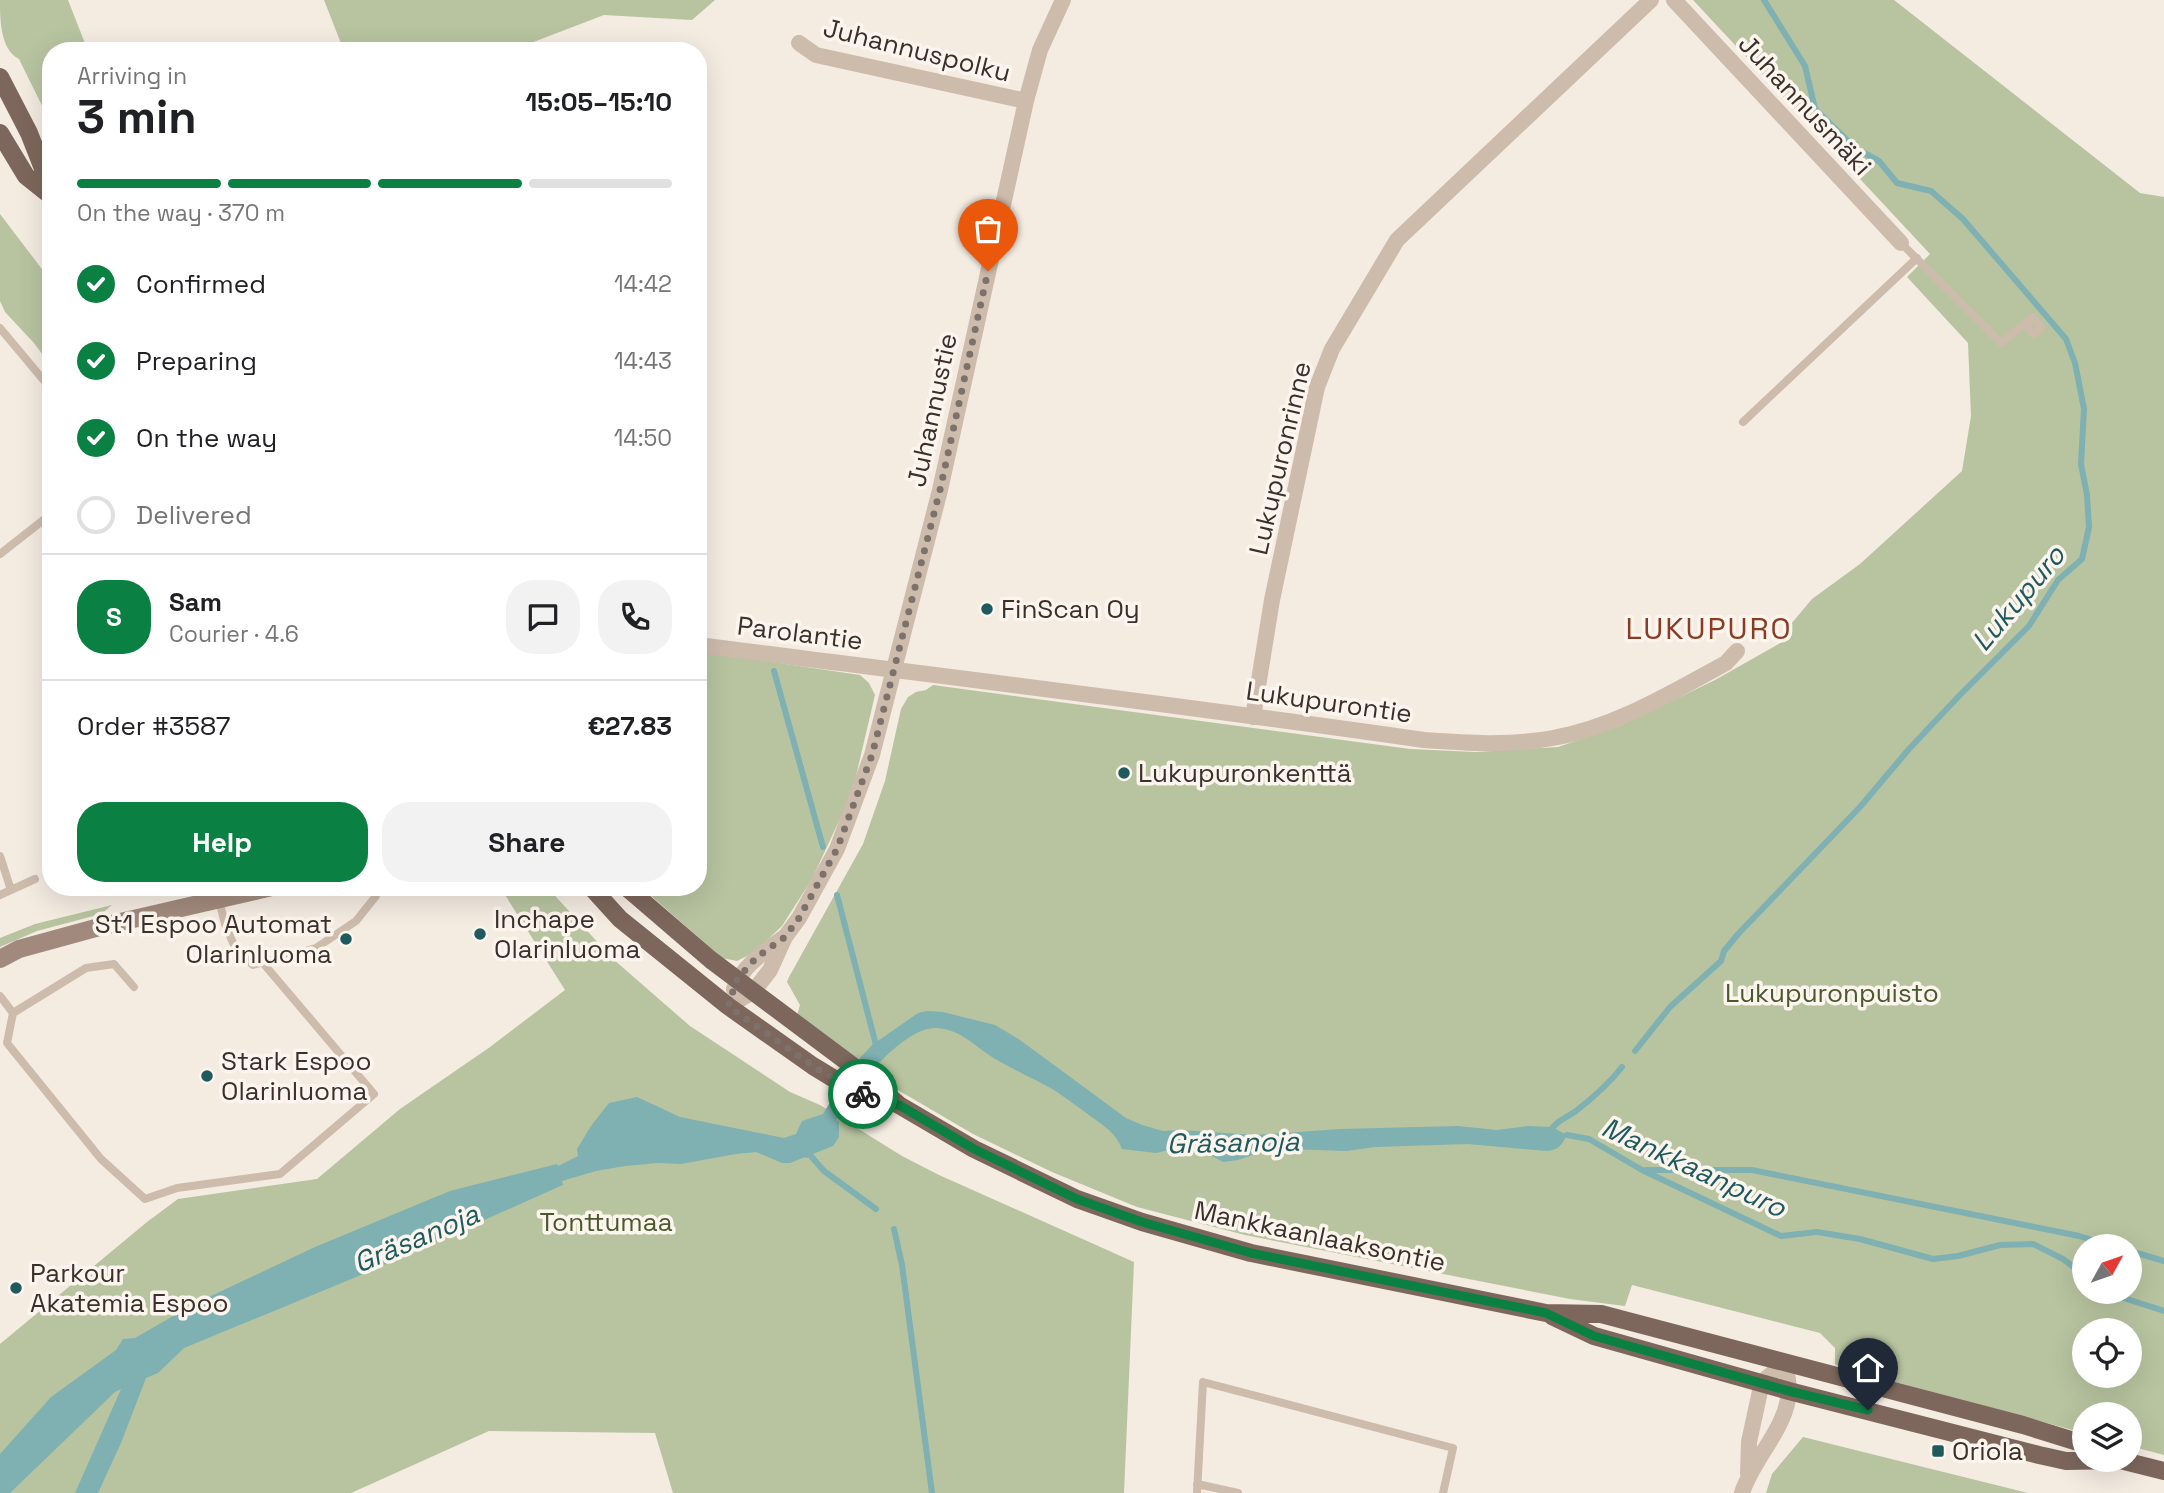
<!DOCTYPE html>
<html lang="en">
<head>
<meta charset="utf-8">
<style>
	:root { --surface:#fff; --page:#f2f2f2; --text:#202124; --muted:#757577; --line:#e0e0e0; --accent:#0b8043 }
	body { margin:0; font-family:"Space Grotesk",sans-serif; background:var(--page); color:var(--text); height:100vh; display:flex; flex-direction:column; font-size:26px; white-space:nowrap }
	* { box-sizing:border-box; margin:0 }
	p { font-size:23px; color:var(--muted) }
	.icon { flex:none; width:38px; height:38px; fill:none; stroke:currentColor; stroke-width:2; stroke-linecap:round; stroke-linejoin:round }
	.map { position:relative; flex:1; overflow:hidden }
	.panel { position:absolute; left:42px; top:42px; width:665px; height:854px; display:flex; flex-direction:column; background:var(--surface); border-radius:28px; box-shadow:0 7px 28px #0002 }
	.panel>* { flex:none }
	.needle { width:46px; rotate:50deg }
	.fabs { position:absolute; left:2072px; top:1234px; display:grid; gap:14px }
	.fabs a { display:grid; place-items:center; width:70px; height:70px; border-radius:50%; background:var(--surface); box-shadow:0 7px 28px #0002; font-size:35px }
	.pin { position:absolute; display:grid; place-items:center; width:60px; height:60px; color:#fff; margin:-72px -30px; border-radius:50% 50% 50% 0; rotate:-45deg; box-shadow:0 0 7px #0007 }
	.pin .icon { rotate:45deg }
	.courier { position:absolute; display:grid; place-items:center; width:70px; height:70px; margin:-35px; border:5px solid #0b8043; border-radius:50%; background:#fff; color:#222; box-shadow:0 2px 9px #0007 }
	.summary em { font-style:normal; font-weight:800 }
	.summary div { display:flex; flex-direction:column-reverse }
	.summary { display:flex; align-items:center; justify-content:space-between; height:119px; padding:0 35px }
	h1 { font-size:46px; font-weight:800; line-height:52px }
	.bar { display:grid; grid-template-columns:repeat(4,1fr); gap:10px 7px; align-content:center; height:84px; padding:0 35px }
	.bar i { height:9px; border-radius:5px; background:var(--line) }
	.bar .active { background:var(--accent) }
	.bar p { grid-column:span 4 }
	.line { display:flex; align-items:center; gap:18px; padding:0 35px; border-top:2px solid var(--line) }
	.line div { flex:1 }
	.round { display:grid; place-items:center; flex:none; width:74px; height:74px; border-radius:28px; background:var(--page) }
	ol { padding:0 35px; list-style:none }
	li { display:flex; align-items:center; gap:21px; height:77px }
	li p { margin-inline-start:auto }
	li .icon { padding:7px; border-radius:50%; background:var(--accent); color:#fff; stroke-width:4 }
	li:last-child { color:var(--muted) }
	li i { width:38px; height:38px; border:4px solid var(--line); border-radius:50% }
	.action { display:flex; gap:14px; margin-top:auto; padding:14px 35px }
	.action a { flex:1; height:80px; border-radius:28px; background:var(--accent); color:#fff; font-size:28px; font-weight:800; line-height:80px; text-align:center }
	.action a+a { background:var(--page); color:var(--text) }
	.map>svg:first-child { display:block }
</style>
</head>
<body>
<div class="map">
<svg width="2164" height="1493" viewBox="0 0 2164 1493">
	<rect width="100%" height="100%" fill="#f4ebe1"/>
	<!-- green -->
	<path fill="#b8c4a0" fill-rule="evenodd" d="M0,0h68l20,51h-37v73l-32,-65c-19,-9 -19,-41 -19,-59z
		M324,0h391l-23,20 -88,-5 -94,36h-166z
		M1693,0h201l246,193 24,4v1258l-34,-9v-32h-46v19l-244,-66 -5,-3v-16l-15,-15 -188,-48 -7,21 -55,-7 -325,-64 -108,-28 -85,-35 -79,-38 -82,-48 -95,-67 4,-14 -13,-23 2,-5 74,-133 22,-63 16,-72 7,-12 8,-5 10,-2 7,-5 477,64 65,3 83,-5 62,-21 95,-46 67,-38 9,-18 21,-25 48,-35 102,-93 9,-55 -3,-73 -61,-66 23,-23zM2084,1246h46v46h-46zM2084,1330h46v46h-46z
		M0,214l51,67v85l-17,-23 -29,-31 -5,-11z
		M698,651l162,24 9,8 6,12 -23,98 -40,86 -30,47 -18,17 -13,11 -14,7 -15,-3 -81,-71h57z
		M500,887h47l66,72 77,67 100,66 30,13 82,51 37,19 195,87 -10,231h-451l-18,-60 -166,-2 -138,62h-351v-149l147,-122 31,-23 139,-20 83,-70 90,-62 75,-57z
		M112,905l-11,9 -64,17 -37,16v-9l35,-14z
		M1803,1437l225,56h-262l6,-19z"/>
	<!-- water -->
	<path fill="#7fb0b2" d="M927,1011l16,1 52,13 25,15 106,78 16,7 21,6 17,-1 75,5 85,-6 118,-3 39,4 31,-4 24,1 15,8c-5,10 -9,15 -20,16l-79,-7 -93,3 -28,4 -64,-2 -22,3 -23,8 -15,2 -24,-13 -16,-2 -27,6 -34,-4c-6,-16 -19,-24 -33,-34 -11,-8 -23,-17 -35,-25 -18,-10 -38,-19 -57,-30 -20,-11 -35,-31 -60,-32 -24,-1 -50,27 -66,43l-12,-12 13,-14 46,-32z
		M835,1094l15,3 -14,23 3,2v15l-6,9 -43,17h-8l-26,-11 -20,2 -55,10 -23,-1 -33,3 -29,5 -34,10 1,4 -7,3 -195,87 -177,73 -26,25 -12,5 -25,65 -23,50h-23l46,-104 -6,3 -105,101h-10v-39l51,-57 65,-47 7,-11 12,-1 59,-34 121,-57 135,-56 107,-27 1,2 20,-10 -1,-7 14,-23 18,-23 28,-6 43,20 104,21 12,-4 6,-13 21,-7z"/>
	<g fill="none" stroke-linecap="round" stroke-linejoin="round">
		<!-- stream -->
		<path stroke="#7fb0b2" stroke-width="6" d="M774,671l49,176
			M837,895l40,154
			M1635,1051l35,-44 51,-46 3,-10 15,-18 121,-126 49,-58 50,-53 70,-70 29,-46 24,-21 7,-32 -2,-32 -6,-31 3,-55 -9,-46 -9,-24 -103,-120 -32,-28 -34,-8 -18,-22 -24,-13 -40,-39 -10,-43 -41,-66
			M1549,1132c7,-11 17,-14 27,-21 18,-14 32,-26 46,-44
			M1567,1135l22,4 53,31 139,66 36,-4 43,7 73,20 25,-3 42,-11 33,-1 30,15 21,16
			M803,1154l7,1 14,16 52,38
			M1646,1170h106l327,66 33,10
			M894,1229l8,36 30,228
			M2130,1251l34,10
			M2108,1292l6,3 50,16"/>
		<!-- service -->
		<path stroke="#cdbbac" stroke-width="8" d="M1901,243l100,100c11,-9 21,-17 32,-26l8,11 -8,6 -8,-10
			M0,328l51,61
			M1743,422l174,-164
			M0,554l51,-40
			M0,856l11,34
			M0,895l35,-16
			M219,900l6,24 11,26 17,15 63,-17 40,-27 20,-25 -3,-9
			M0,996l13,17 -6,30 94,116 44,40 32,-11 103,-14 94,-80 -111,-131
			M13,1013l73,-45 28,-4 20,23
			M1197,1484l41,9
			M1197,1493l6,-111 250,66 -10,45"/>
		<!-- minor -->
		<path stroke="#cdbbac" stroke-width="16" d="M1674,0l227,243
			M799,43l17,12 210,46
			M698,645c242,31 484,60 726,95 42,3 87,6 129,-2 62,-11 118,-45 173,-75l11,-12
			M1253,717l19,-117 45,-213 15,-38 65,-109 254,-240
			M734,989c8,-23 30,-37 49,-51
			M728,1006l25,-14 17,-22 15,-33 14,-19 38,-69 35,-94 68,-265 86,-389 14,-51 23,-50
			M1748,1474l1,-32 13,-60 23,-19
			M1742,1493c11,-35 46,-66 47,-103 0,-9 -3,-19 -4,-27"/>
		<!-- secondary -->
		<path stroke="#a18a7d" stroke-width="18" d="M0,959l19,-10 84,-23 169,-39"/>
		<!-- primary -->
		<path stroke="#7d675c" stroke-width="18" d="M0,77l29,56 22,56
			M0,133l26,43 25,20
			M591,887l29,32 108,87 85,60 41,25 35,10
			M626,887l85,73 139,104 49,41 75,44 103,50 65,23 109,31 295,60 55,1 422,111 61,19
			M1552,1316l42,20 195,55 250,64 27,6 56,-1
			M2120,1460l44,11"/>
	</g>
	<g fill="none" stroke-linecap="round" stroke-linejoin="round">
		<!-- done -->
		<path stroke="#7c716b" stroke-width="7" stroke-dasharray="0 12.6" d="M863,1094l-9,-3 -41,-25 -85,-60 9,-27 20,-22 28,-20 14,-19 38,-69 35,-94 68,-265 48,-219"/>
		<!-- route -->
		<path stroke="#0b8043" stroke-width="9" d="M863,1094l36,11 75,44 103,50 65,23 109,31 295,60 48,23 195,55 79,19"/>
	</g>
	<!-- markers -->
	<g fill="#1f5a5e" stroke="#fbf5ee" stroke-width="2.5">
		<circle cx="987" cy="609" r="7"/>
		<circle cx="1124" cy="773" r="7"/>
		<circle cx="480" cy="934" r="7"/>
		<circle cx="346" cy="939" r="7"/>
		<circle cx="207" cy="1076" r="7"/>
		<circle cx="16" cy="1288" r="7"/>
		<rect x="1931" y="1444" width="14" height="14" rx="3.5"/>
	</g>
	<g text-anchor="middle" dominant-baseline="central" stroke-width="7" stroke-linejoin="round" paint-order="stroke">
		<!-- street labels -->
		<g font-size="26" fill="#3b302b" stroke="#fbf5ee">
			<text transform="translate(917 50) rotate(14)">Juhannuspolku</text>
			<text transform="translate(1805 105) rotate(47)">Juhannusmäki</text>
			<text transform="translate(932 410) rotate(-78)">Juhannustie</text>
			<text transform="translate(1280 458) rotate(-77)">Lukupuronrinne</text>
			<text transform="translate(800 633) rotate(7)">Parolantie</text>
			<text transform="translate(1329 702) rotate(8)">Lukupurontie</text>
			<text transform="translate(1320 1236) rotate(12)">Mankkaanlaaksontie</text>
		</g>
		<!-- poi labels -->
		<g font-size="26" fill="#3b302b" stroke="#fbf5ee" text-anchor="start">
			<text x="1001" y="609">FinScan Oy</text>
			<text x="1138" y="773">Lukupuronkenttä</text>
			<text x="494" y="919">Inchape<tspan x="494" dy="30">Olarinluoma</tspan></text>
			<text x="332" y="924" text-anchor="end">St1 Espoo Automat<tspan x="332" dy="30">Olarinluoma</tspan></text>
			<text x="221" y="1061">Stark Espoo<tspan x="221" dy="30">Olarinluoma</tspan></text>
			<text x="30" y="1273">Parkour<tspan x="30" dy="30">Akatemia Espoo</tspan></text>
			<text x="1952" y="1451">Oriola</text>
		</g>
		<!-- park labels -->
		<g font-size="26" fill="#4a5a2e" stroke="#fbf5ee">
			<text x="1832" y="993">Lukupuronpuisto</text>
			<text x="606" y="1222">Tonttumaa</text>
		</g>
		<!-- water labels -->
		<g font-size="28" font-style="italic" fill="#1f5a5e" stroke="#fbf5ee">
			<text transform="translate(2018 598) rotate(-50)">Lukupuro</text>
			<text transform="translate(1233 1142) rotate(-1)">Gräsanoja</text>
			<text transform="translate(1694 1167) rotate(25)">Mankkaanpuro</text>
			<text transform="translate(416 1238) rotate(-23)">Gräsanoja</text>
		</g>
		<!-- quarter labels -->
		<g font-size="30" letter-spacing="2" fill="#8c3b22" stroke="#fbf5ee">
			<text x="1709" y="628">LUKUPURO</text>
		</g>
	</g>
</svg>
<div class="fabs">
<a><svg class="needle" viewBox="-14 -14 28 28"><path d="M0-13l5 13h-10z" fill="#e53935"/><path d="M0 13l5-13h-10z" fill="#757577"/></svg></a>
<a><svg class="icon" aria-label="locate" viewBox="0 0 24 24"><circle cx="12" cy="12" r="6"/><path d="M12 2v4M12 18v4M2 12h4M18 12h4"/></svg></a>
<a><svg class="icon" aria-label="layers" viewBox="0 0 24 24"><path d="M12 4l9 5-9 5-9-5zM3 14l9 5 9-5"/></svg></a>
</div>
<div class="pin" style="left:988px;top:271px;background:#ea580c"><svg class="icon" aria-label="bag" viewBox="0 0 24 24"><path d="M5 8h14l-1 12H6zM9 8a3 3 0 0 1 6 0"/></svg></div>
<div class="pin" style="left:1868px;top:1410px;background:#1f2937"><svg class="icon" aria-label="home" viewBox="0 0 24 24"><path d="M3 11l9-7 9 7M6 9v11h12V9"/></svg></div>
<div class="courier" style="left:863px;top:1094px"><svg class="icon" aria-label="bike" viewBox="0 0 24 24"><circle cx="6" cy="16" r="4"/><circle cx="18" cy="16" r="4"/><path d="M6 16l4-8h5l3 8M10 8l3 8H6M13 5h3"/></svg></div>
<section class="panel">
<div class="summary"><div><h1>3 min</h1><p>Arriving in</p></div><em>15:05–15:10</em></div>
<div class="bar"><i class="active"></i><i class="active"></i><i class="active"></i><i></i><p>On the way · 370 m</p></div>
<ol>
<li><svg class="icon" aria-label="check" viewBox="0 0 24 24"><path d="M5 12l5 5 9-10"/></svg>Confirmed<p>14:42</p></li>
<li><svg class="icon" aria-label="check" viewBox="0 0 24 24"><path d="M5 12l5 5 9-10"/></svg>Preparing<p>14:43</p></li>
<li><svg class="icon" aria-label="check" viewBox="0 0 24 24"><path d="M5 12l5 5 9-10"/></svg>On the way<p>14:50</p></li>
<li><i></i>Delivered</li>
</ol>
<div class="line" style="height:126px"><b class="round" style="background:var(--accent);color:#fff">S</b><div><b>Sam</b><p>Courier · 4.6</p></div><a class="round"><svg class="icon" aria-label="chat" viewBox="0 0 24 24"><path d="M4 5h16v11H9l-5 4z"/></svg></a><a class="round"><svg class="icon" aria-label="phone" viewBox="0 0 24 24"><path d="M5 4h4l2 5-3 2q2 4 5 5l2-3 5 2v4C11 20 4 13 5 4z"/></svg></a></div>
<div class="line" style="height:91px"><div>Order #3587</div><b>€27.83</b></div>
<div class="action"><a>Help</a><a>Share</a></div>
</section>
</div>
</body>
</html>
